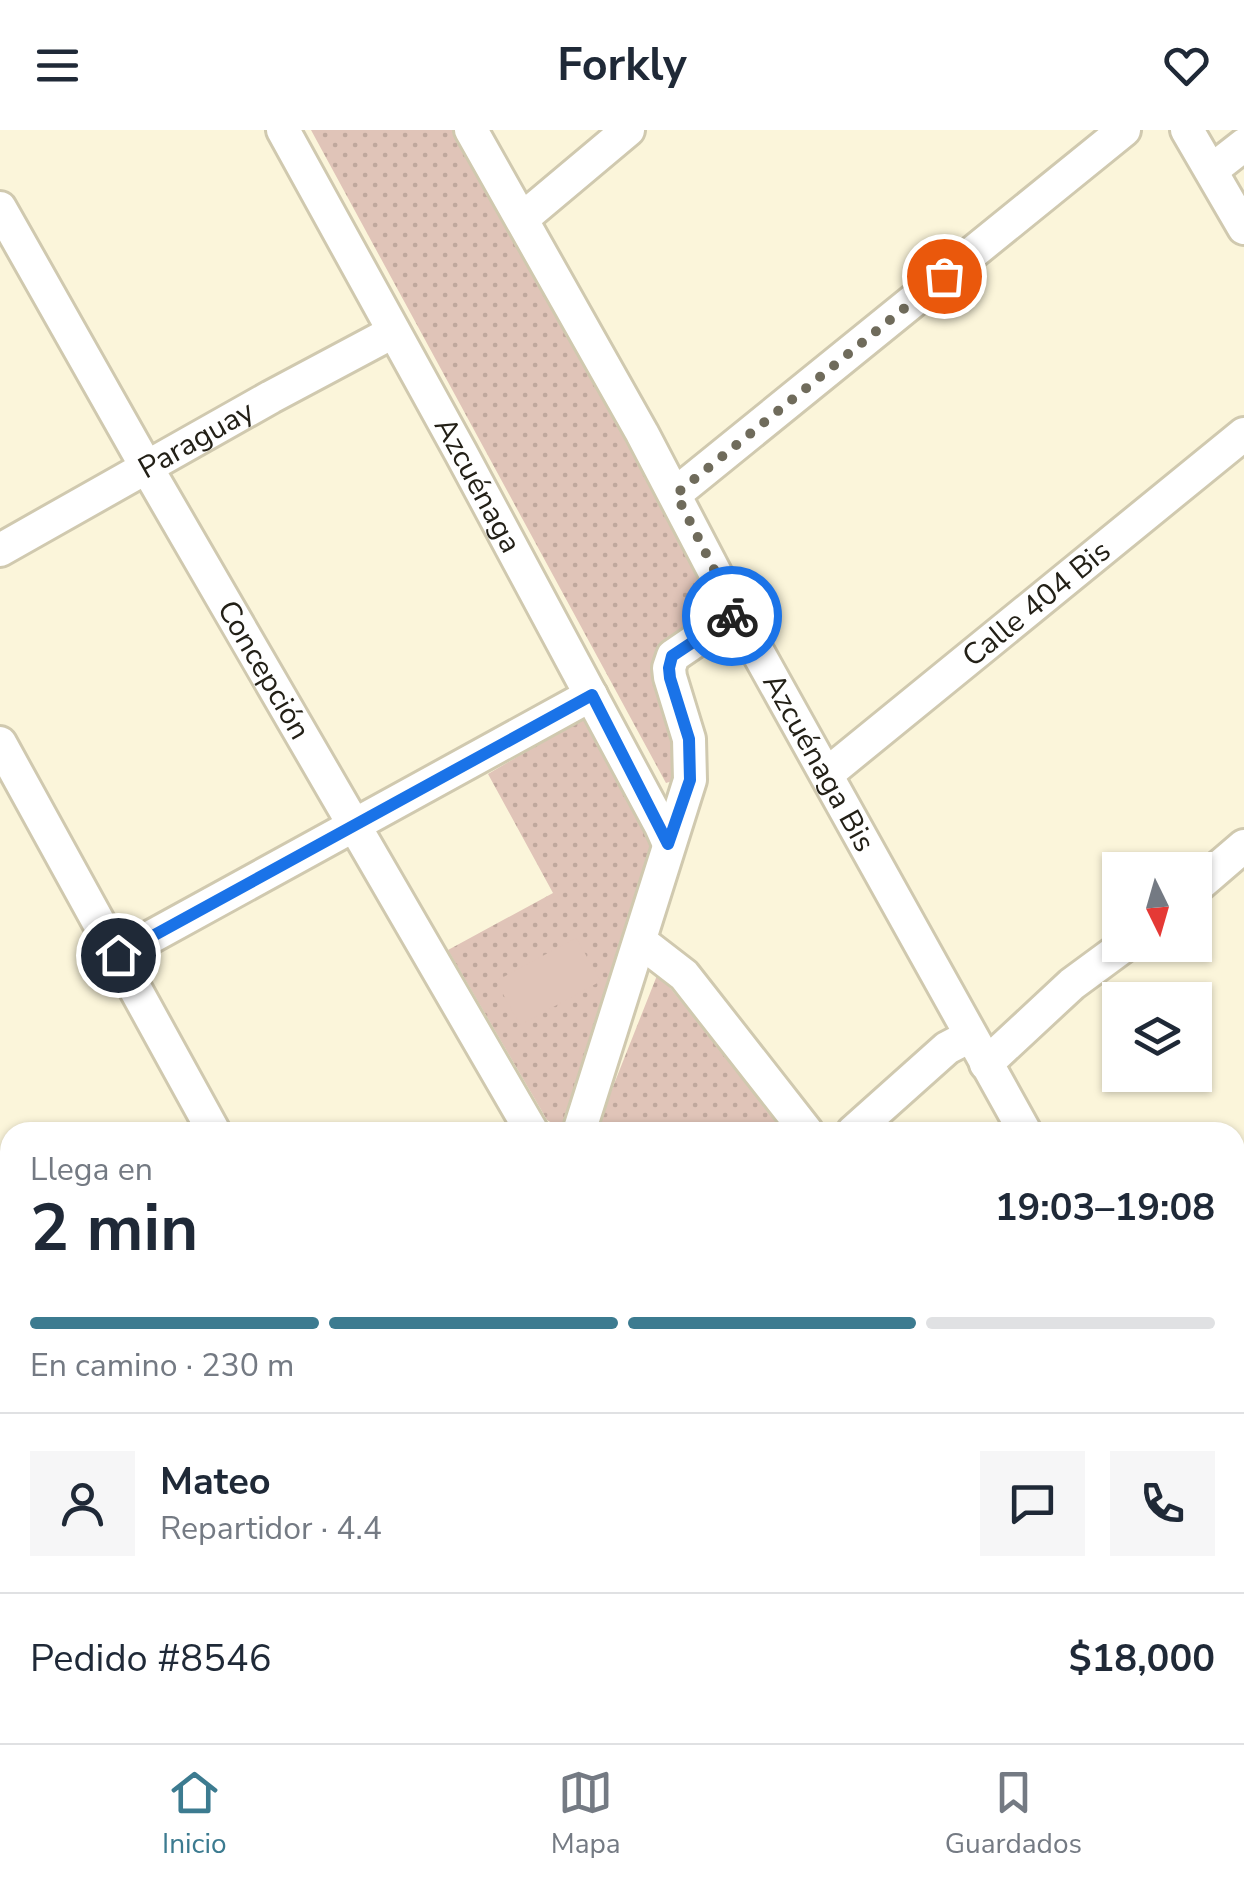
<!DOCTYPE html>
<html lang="es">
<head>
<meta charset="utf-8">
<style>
	:root { --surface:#fff; --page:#f6f6f7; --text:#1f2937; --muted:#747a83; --line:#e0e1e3; --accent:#3c7b90 }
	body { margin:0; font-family:"Nunito Sans",sans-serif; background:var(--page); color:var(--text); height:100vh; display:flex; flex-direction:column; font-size:38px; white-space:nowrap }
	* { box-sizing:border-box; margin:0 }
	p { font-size:32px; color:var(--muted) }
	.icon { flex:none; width:55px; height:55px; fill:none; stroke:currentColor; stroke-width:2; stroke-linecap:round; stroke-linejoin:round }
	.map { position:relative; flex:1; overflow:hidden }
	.side { position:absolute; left:0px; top:992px; width:1245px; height:622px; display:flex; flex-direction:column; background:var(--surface); border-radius:30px 30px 0 0; box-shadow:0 2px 8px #0004 }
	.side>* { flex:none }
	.needle { width:65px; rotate:175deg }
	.controls { position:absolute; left:1102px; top:722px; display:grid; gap:20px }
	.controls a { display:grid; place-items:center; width:110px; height:110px; border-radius:0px; background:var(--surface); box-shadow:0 2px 8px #0004; font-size:50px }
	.pin { position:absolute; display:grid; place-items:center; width:85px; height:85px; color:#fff; margin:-42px; border:5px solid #fff; border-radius:50%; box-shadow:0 2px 10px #0007 }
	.courier { position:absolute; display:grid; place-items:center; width:100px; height:100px; margin:-50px; border:8px solid #1a73e8; border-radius:50%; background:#fff; color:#222; box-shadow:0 2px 12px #0007 }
	.headline em { font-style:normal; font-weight:700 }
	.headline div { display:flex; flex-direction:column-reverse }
	.headline { display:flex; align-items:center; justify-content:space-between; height:170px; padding:0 30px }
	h1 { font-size:65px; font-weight:700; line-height:75px }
	.bar { display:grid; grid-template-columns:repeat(4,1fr); gap:15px 10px; align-content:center; height:120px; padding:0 30px }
	.bar i { height:12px; border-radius:8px; background:var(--line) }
	.bar .selected { background:var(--accent) }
	.bar p { grid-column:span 4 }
	.line { display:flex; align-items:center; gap:25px; padding:0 30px; border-top:2px solid var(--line) }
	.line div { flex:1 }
	.round { display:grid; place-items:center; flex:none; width:105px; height:105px; border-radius:0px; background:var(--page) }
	header { display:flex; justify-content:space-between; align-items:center; height:130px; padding:0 30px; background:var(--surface); font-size:45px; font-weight:700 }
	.tab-bar { display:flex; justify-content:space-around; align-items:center; height:140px; border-top:2px solid var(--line); background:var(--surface); font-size:28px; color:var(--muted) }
	.tab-bar a { display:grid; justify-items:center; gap:5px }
	.tab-bar .selected { color:var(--accent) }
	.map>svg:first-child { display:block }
</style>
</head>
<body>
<header><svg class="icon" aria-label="menu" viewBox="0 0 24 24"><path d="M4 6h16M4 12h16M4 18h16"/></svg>Forkly<svg class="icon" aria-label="heart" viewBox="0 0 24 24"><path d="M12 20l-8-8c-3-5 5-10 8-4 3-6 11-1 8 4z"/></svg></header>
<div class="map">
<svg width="1244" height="1613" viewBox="0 0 1244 1613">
	<defs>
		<pattern id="park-dots" width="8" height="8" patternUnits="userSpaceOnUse" patternTransform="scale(2.5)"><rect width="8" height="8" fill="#e0c4b8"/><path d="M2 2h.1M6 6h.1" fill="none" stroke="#c0a89d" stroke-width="1.8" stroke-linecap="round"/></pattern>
	</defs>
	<rect width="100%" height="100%" fill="#fbf5da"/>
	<!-- park -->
	<path fill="url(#park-dots)" d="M311,0h142l266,479 -55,32 -7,17 25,120 -16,5z
		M588,585l60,109 3,19 -74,273c-9,9 -19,12 -30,4l-99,-170 105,-57 -65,-119z
		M658,843l129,159h-192z"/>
	<!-- garden -->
	<path fill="#e0c4b8" d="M576,808l25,43 -81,44 -24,-44z"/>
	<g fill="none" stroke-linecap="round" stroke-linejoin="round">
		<!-- minor casing -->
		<g stroke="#d0c9af" stroke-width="38">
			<g id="minor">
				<path id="s1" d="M283,0l178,323 200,373 8,18"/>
				<path id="s2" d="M471,0l171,303 94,180 289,519"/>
				<path d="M1187,0l57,98"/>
				<path d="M1212,40l32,-25"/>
				<path id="s3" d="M0,78l147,260 385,664"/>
				<path d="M522,89l106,-89"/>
				<path d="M675,364l449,-364"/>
				<path id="s4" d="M0,420l271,-153 122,-65"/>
				<path d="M0,613l214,389"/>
				<path id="s5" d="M827,644l417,-340"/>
				<path d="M1195,758l49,-42"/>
				<path d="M640,811l44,34 123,157"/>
				<path d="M118,825l473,-260"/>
				<path d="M986,934l86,-80 53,-39"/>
				<path d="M579,1002l111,-352 -1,-41 -19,-62 -1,-9 4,-12 63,-43"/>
				<path d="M853,1002l94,-84 23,-12"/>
				<path d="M1235,1132l9,-8"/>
				<path d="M1235,1373l9,16"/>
				<path d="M0,1476l10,18"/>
				<path d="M1235,1554l9,11"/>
				<path d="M73,1605l5,8"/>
				<path d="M547,1605l4,8"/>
				<path d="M743,1605l7,8"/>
				<path d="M0,1613l10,-10"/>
				<path d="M370,1613l15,-8"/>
				<path d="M1157,1613l10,-8"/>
			</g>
		</g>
		<!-- minor -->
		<use href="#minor" stroke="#fff" stroke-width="32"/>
	</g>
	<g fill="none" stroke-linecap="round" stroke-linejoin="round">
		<!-- done -->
		<path stroke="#6f6b5b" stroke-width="10" stroke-dasharray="0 18" d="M732,486l4,-3 -60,-119 268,-218"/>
		<!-- route -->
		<path stroke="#1a73e8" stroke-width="12" d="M118,825l474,-260 76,149 22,-64 -1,-41 -19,-61 -1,-10 3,-12 60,-40"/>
	</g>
	<g text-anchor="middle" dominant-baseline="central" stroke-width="8" stroke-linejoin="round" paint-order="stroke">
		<!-- street labels -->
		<g font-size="30" fill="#232017" stroke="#fff">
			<text stroke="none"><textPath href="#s4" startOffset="225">Paraguay</textPath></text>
			<text stroke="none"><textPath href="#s1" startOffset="405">Azcuénaga</textPath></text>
			<text stroke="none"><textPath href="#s5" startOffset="270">Calle 404 Bis</textPath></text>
			<text stroke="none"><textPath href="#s3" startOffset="532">Concepción</textPath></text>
			<text stroke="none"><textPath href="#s2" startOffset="722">Azcuénaga Bis</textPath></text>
		</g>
	</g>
</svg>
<div class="controls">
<a><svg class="needle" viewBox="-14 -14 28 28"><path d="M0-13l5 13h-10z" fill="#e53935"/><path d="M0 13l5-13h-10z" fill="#747a83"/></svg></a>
<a><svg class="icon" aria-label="layers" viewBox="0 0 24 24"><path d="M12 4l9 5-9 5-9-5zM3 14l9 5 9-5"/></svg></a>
</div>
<div class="pin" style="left:944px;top:146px;background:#ea580c"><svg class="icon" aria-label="bag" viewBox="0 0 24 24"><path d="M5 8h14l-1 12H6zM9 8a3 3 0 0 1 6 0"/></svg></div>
<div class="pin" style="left:118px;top:825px;background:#1f2937"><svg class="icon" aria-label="home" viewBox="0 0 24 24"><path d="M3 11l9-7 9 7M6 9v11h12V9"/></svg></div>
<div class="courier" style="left:732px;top:486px"><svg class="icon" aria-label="bike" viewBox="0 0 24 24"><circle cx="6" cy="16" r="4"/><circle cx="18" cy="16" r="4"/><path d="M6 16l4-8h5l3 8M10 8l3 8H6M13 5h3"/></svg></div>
<section class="side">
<div class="headline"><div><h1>2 min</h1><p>Llega en</p></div><em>19:03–19:08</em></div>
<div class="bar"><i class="selected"></i><i class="selected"></i><i class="selected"></i><i></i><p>En camino · 230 m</p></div>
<div class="line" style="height:180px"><a class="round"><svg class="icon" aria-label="person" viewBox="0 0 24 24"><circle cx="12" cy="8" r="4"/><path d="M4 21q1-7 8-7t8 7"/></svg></a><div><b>Mateo</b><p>Repartidor · 4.4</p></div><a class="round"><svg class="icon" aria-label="chat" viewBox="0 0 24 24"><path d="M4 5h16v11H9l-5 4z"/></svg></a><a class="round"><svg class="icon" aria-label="phone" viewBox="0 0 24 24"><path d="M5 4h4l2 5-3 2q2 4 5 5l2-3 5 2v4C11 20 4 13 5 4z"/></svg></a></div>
<div class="line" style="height:130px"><div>Pedido #8546</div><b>$18,000</b></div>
</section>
</div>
<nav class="tab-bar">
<a class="selected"><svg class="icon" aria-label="home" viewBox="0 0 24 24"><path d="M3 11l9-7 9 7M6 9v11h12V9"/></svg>Inicio</a>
<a><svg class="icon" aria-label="map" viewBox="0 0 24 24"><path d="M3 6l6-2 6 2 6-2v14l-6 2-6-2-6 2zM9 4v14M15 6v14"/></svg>Mapa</a>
<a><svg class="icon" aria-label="saved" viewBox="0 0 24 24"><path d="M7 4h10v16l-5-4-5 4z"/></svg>Guardados</a>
</nav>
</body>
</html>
